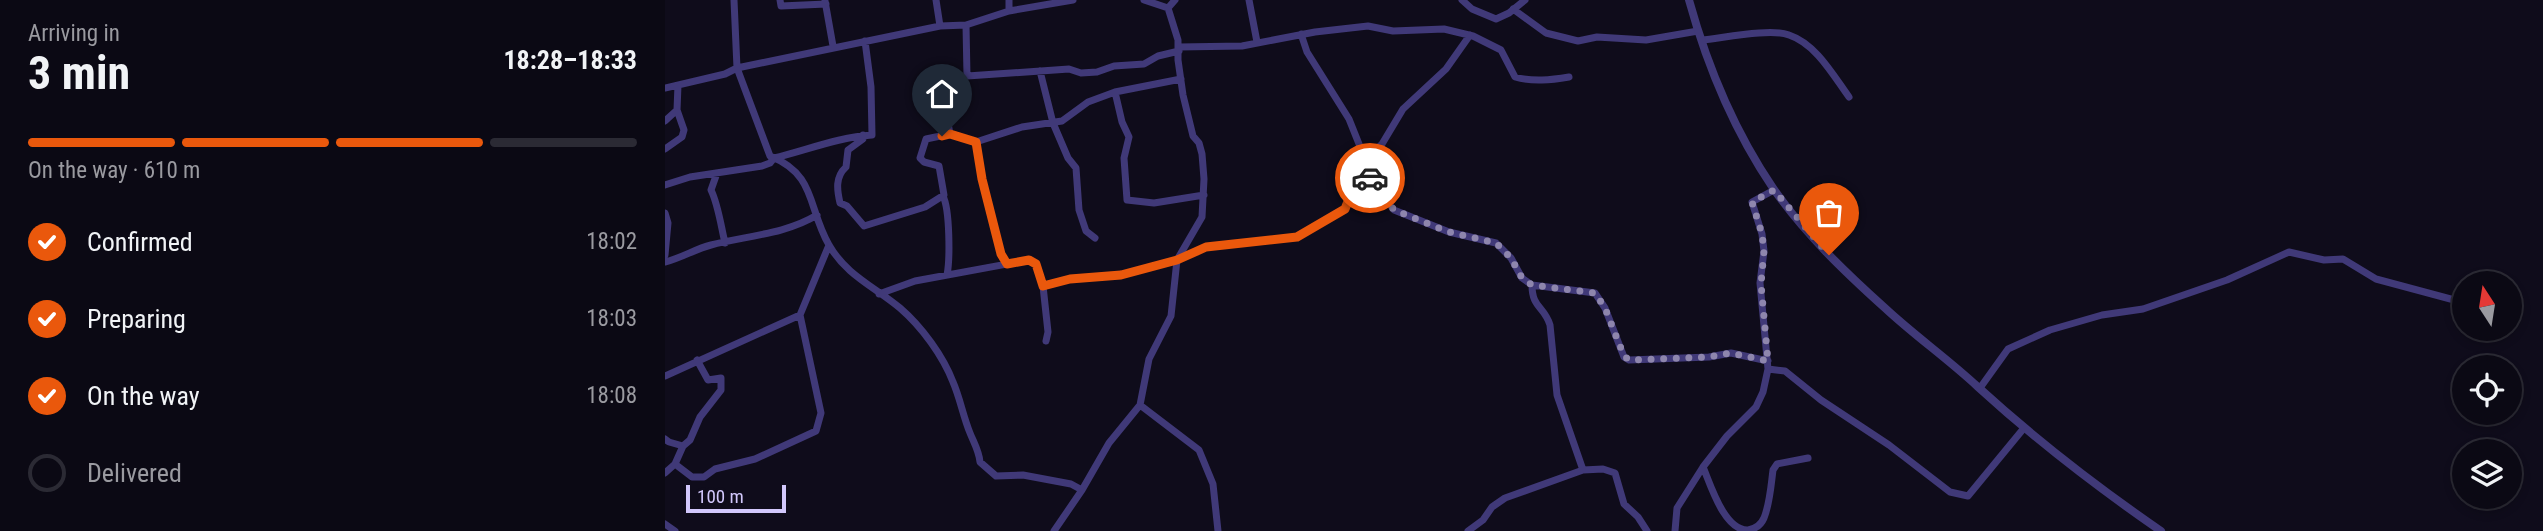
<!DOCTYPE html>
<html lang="en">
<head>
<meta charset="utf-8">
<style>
	:root { --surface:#0b0914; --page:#191722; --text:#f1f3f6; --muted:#9a9aa0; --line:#2b2a34; --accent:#ea580c }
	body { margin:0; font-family:"Roboto Condensed",sans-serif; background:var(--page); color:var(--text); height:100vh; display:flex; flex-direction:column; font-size:26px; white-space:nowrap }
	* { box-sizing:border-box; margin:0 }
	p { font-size:23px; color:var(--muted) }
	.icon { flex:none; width:38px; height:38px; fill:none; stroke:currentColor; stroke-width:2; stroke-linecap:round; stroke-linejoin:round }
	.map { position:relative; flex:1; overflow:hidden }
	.details { display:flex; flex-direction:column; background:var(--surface); width:665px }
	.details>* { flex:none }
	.needle { width:46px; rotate:348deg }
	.fabs { position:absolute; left:1787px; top:271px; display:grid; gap:14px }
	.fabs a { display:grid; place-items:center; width:70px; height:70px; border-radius:50%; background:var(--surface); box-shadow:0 4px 10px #0003,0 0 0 2px var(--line); font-size:35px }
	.scale { position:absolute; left:21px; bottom:18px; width:100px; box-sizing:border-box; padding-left:7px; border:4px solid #d2c8fc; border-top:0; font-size:19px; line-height:24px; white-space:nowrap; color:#d2c8fc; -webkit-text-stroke:5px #0f0c1b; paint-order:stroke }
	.pin { position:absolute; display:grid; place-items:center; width:60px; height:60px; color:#fff; margin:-72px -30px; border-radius:50% 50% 50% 0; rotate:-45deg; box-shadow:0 0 7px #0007 }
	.pin .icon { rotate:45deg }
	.courier { position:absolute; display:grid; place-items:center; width:70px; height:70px; margin:-35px; border:5px solid #ea580c; border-radius:50%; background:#fff; color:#222; box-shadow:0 2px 9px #0007 }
	.headline em { font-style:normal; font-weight:700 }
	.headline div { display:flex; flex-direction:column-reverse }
	.headline { display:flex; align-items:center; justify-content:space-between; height:119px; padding:0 28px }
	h1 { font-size:46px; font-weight:700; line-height:52px }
	.bar { display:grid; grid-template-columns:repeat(4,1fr); gap:10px 7px; align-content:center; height:84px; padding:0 28px }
	.bar i { height:9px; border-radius:5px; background:var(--line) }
	.bar .selected { background:var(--accent) }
	.bar p { grid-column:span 4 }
	ol { padding:0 28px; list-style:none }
	li { display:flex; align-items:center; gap:21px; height:77px }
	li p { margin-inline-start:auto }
	li .icon { padding:7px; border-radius:50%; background:var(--accent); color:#fff; stroke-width:4 }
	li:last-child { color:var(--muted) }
	li i { width:38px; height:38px; border:4px solid var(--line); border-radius:50% }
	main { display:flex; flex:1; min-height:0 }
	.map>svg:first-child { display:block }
</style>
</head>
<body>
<main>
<section class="details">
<div class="headline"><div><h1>3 min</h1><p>Arriving in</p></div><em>18:28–18:33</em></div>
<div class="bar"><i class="selected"></i><i class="selected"></i><i class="selected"></i><i></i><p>On the way · 610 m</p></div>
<ol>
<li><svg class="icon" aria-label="check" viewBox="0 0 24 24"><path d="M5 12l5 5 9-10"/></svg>Confirmed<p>18:02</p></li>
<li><svg class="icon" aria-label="check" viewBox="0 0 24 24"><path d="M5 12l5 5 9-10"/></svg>Preparing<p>18:03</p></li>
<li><svg class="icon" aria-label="check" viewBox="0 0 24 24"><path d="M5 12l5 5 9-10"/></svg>On the way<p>18:08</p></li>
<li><i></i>Delivered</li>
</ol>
</section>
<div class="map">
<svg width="1878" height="531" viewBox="0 0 1878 531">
	<rect width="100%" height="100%" fill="#0f0c1b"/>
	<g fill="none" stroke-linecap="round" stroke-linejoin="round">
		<!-- minor -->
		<path stroke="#403978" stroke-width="7" d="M69,0l3,68 33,88c47,19 37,51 59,89 17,30 46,42 71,63 22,19 43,48 53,74 7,16 10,34 17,51 4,10 9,18 10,29l16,14 27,-1 48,9 11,6 -28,41
			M115,0l1,6 45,-2
			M271,0l4,26
			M479,0l24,8 7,-8
			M584,0l8,42
			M797,0l10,9 24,10 13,-6 16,-13
			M160,1l8,45
			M848,9l33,24 32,8 19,-4 49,3 52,-9
			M344,11v-11
			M301,25l1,51
			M636,34l6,18 42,67 16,40v13l29,38 55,22 47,11 15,15 11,20 10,7 63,8 10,15 19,49 5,3 80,-3 22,-4 37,8
			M1037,40c21,-2 69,-12 87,-5 27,9 44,40 60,62
			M514,47l63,-1 73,-14 53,-6 25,5 51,-2 29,7 28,14 14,27c18,5 36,3 54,0
			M375,71l13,52 15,35 8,10 3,42 7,21 9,7
			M0,88l60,-14 12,-6 203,-42 26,-1 43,-14 64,-11
			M450,92l7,30 7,15 -5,21 3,42 27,3 50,-8
			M0,121l12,-11 1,-25
			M285,134l26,8 6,37 19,75 6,10
			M198,135v4l-15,11 -2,17c-11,10 -9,23 -6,36l7,3 17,20 61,-19 19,-12 -5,-29 -15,-4 -4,-4 6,-19 24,-5 -9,-48 6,-6 20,-4 102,-7 12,4 16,-1 17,-6 30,-2 14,-8 21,-5
			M311,142l46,-15 40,-6 26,-19 27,-10 66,-13
			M0,149l17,-12 2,-7 -7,-20
			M700,159l17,-15 21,-35 43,-40 24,-34
			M52,173l-6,17c7,14 10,36 14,53
			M0,185l25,-8 72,-11 8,-3 4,-5c33,-8 65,-21 98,-23l-1,-48 -6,-46
			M1109,190l-22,12 10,32 2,17 -4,32 8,86 -5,23 -7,15 -29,29 -24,31c7,16 21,64 45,63 7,-1 13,-5 16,-12 6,-15 7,-33 9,-48l4,-6 31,-6
			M278,196c7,14 7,64 4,79
			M0,213l3,10 -3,32
			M0,262c17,-4 30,-13 46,-17 35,-9 75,-11 106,-30
			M867,285c0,23 12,21 18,40l7,70 26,75
			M378,286l5,46 -2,9
			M214,294l36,-13 114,-21 7,4 7,22 27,-7 51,-4 56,-15 29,-13 91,-10 48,-28 4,-10 -3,-19 17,-19
			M1103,369l17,2 36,29 68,45 61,47 18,4 56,-68
			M0,376l135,-61
			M1315,388l28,-39 42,-19 52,-15 41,-6 84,-29 62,-28 35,8 19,-1 33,20 82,22 6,-2
			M475,405l59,45 14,34 5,47
			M0,439l4,3 14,4 7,-6 10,-23 21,-27v-12l-13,2 -11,-20
			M10,464l8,-18
			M0,473l10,-9 17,13h12l11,-8 40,-10 61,-28 5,-18 -21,-98 29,-70
			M417,490l27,-47 31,-38 9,-46 22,-43 6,-56 25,-43 2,-38 -2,-25 -3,-11 -6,-7 -10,-41 -5,-35v-20l-10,-32
			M0,524l10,7
			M803,531l15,-11 9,-13 13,-9 78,-28 20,-1 12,4 9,31 14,13 9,14
			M1010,531l2,-23 26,-41"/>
		<!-- tertiary -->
		<path stroke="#403978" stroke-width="8" d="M1024,0c18,65 46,132 84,188 31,45 72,84 112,120 30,28 63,51 93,79 57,52 119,100 183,144"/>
	</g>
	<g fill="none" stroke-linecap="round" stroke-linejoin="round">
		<!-- done -->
		<path stroke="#8e86ad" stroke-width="7" stroke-dasharray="0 12.6" d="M705,178l24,32 55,22 47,11 15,15 11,20 10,7 63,8 10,15 19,48 5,4 80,-3 22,-4 37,8 -7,-77 3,-33 -2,-17 -10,-32 22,-12 55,65"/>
		<!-- route -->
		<path stroke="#ea580c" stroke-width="9" d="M277,136l8,-2 26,8 6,37 19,75 6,10 22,-4 7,4 7,22 27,-7 51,-4 56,-15 29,-13 91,-10 48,-28 4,-10 -3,-19 17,-19 2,11 5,6"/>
	</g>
</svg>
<div class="fabs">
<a><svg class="needle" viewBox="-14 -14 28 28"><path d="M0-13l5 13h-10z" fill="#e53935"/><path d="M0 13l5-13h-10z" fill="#9a9aa0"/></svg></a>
<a><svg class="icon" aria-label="locate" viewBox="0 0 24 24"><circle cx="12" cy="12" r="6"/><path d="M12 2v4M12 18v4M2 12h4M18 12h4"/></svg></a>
<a><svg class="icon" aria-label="layers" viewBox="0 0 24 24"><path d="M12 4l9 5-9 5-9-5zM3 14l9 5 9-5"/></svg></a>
</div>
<div class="scale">100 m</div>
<div class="pin" style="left:1164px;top:255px;background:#ea580c"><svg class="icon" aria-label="bag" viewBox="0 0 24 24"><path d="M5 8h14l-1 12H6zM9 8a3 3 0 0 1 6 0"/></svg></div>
<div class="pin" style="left:277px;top:136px;background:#1f2937"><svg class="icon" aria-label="home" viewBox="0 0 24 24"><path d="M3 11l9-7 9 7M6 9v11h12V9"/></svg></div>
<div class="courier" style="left:705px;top:178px"><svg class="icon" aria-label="car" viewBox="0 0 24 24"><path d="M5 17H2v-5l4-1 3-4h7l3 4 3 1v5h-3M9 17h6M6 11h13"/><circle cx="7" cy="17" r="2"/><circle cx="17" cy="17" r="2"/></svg></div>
</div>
</main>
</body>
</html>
